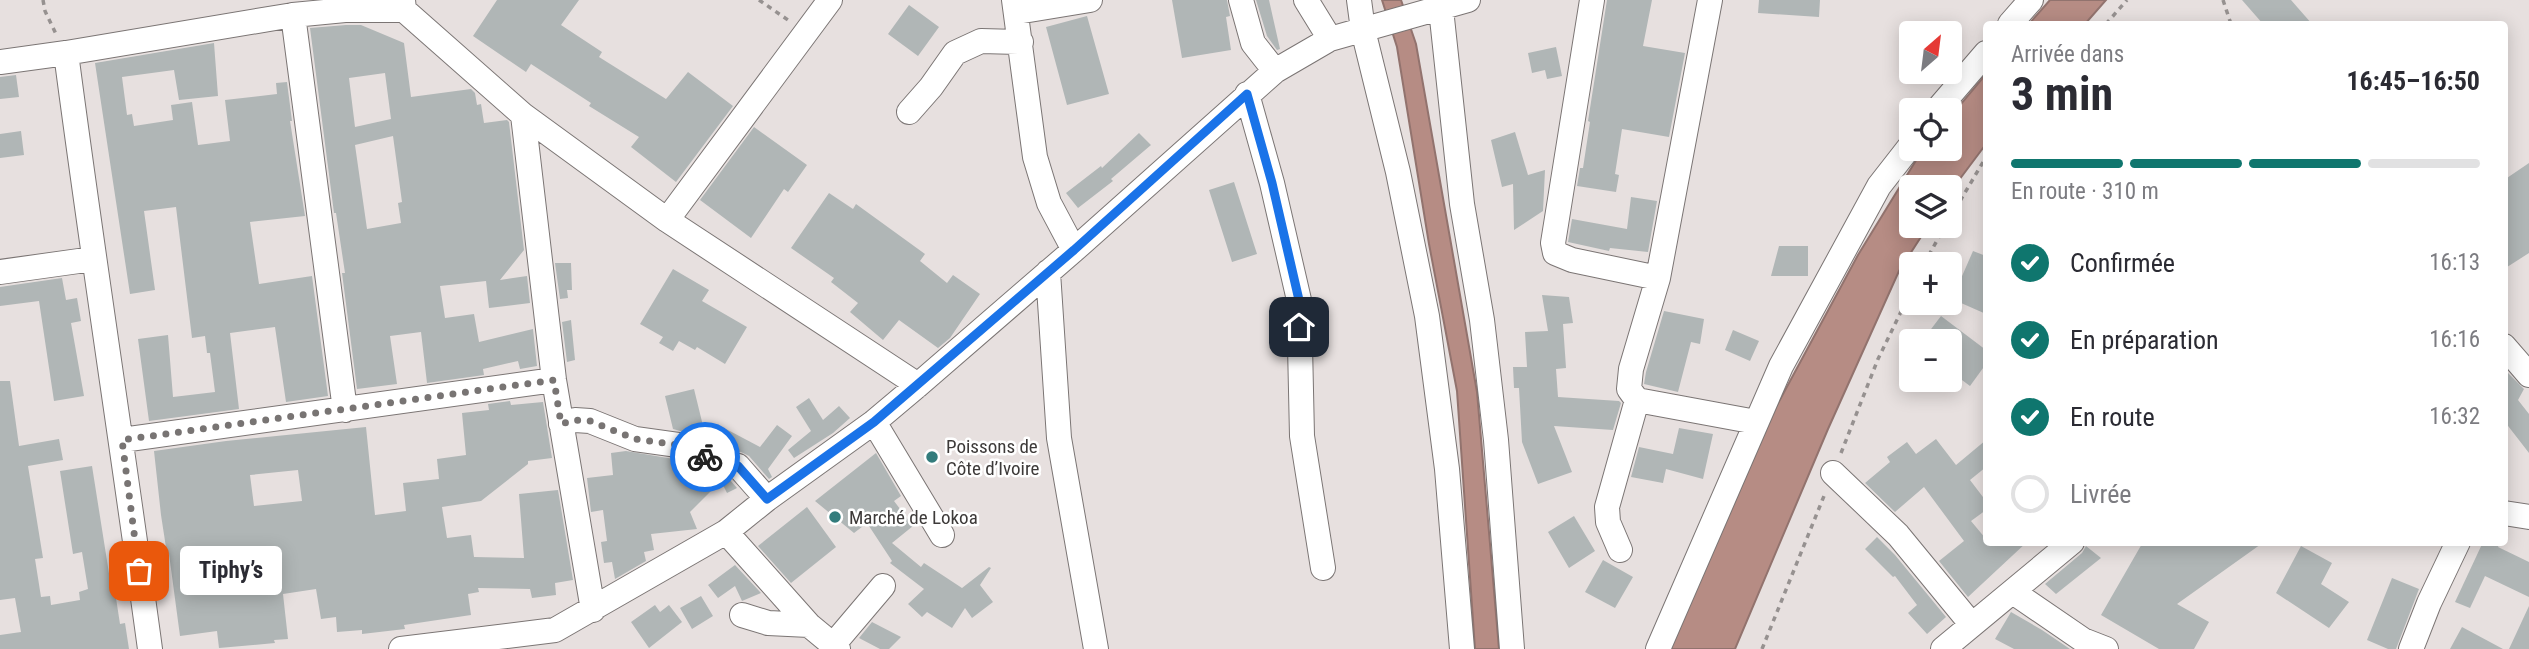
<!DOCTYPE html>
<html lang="fr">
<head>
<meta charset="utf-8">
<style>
	:root { --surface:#fff; --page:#f2f2f3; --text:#2b2b33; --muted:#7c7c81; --line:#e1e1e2; --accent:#0f766e }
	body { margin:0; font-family:"Roboto Condensed",sans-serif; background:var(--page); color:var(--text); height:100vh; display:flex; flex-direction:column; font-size:26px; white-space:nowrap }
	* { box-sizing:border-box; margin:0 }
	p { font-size:23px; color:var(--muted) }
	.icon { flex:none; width:38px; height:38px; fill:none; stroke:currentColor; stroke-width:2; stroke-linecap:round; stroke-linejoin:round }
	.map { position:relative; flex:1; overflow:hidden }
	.details { position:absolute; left:1983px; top:21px; width:525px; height:525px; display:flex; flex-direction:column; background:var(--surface); border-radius:7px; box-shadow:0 4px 18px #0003 }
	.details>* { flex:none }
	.needle { width:46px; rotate:28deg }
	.tools { position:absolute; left:1899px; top:21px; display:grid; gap:14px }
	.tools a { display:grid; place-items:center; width:63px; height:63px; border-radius:7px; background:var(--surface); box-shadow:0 4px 18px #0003; font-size:35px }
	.pin { position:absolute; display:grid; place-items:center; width:60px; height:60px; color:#fff; margin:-30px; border-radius:14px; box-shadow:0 4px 10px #0006 }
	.courier { position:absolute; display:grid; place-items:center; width:70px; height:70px; margin:-35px; border:5px solid #1a73e8; border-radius:50%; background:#fff; color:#222; box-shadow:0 2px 9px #0007 }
	.bubble { position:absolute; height:49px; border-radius:7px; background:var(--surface); box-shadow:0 4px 18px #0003; font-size:23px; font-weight:700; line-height:49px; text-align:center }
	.headline em { font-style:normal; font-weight:700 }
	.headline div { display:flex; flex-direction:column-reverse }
	.headline { display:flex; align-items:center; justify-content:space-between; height:119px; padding:0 28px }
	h1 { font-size:46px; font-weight:700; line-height:52px }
	.bar { display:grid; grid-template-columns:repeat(4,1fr); gap:10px 7px; align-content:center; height:84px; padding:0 28px }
	.bar i { height:9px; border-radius:5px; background:var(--line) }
	.bar .active { background:var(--accent) }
	.bar p { grid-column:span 4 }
	ol { padding:0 28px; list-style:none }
	li { display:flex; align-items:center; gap:21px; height:77px }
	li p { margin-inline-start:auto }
	li .icon { padding:7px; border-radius:50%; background:var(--accent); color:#fff; stroke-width:4 }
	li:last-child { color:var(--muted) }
	li i { width:38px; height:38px; border:4px solid var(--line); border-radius:50% }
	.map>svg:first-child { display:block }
</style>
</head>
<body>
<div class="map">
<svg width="2529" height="649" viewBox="0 0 2529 649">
	<rect width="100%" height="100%" fill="#e7e0df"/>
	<!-- water -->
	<path fill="#b68c84" stroke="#92736e" stroke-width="2" d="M1382,0h19l15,44 61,348 22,257h-24l-18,-258 -28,-147 -32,-197z
		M2050,0h56l-21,24h-56z
		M1986,74v70l-36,48v-5h-39v39h17l-29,45 -71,158 -93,220h-65l106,-242 82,-152 65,-106h27v-32z"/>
	<!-- building -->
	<path fill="#b0b6b6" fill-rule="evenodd" d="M497,0h82l-18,25 41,27 -3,5 67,42 22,-27 45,34 -57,76 -45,-35 8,-10 -50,-31 2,-3 -60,-39 -5,8 -53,-36z
		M1172,0h55l3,16 -4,1 5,33 -49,8z
		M1256,0h13l11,49 -3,1 -10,-14z
		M1607,0h45l-9,46 42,7 -16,84 -47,-8 -7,45 4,1 -3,17 -39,-6 3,-18h3l7,-46 -2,-1z
		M1759,0h61l-1,17 -61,-4z
		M2242,0h49l21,24h-49z
		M909,5l30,22 -21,29 -30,-22z
		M1087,16l22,78 -42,11 -21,-78z
		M346,25h15l43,18 7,54 60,-8 4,4 2,12 4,-1 3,19 23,-3 2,2 15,128 -24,30 27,-4 3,27 -41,5 -3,-27 -46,5 5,32 29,-4 5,28 54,-13 4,37 -17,3 -2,-8 -35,8 1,6 -57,8 -6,-51 -31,4 7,48 -40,5 -15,-116h3l-9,-60h-2l-24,-185zM385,73l6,46 -36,8 -6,-49zM393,136l9,66 -4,1 3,20 -34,6 -12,-84z
		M214,43l4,53 -39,4 -5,-30 -52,7 5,38 5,-1 2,12 39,-6 -2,-15 21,-3 6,43 32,-4 -5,-41 52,-6 -1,-11 11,-1 5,39h-2l15,95 -55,6 9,62 53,-8 16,120 -42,6 -11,-75 -45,6 9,76 -90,12 -11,-82 30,-4 5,62 42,-5 -5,-39h-3l-2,-17 -13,2 -16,-131 -32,4 11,79 -25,4 -35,-231z
		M1556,47l6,29 -15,3 -2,-9 -13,3 -4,-20z
		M16,75l3,22 -19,2v-22z
		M754,127l53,38 -19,27 -4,-3 -33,49 -51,-38z
		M21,131l3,24 -24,3v-24z
		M1515,132l13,43 17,-5 -2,41 -29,19 -1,-46 -11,3 -11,-47z
		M1139,133l12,12 -40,34 2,2 -35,27 -12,-15 35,-27 1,2z
		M2529,163v90l-25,16v-89z
		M1234,182l23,72 -25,8 -23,-72z
		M829,193l24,16 3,-5 69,50 -5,7 27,22 6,-8 27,19 -30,44 -12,10 -39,-28 -16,20 -33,-28 8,-9 -27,-21 3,-4 -43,-30z
		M1631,197l26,4 -9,51 -38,-4 -1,3 -41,-9 4,-23 55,10z
		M1779,246h29v30h-37z
		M1973,251l13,5v58l-34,-15z
		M555,263h16l1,27h-5l1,8 -8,1z
		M673,269l36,21 -7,11 45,26 -22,37 -28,-17 -2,3 -16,-9 -6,10 -14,-8 4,-6 -23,-13z
		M62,278l4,22 11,-2 4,23 -10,2 13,73 -30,5 -15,-100 -39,5v-19z
		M1542,295l27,2 4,26 -10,1 3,44 -10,1 2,28 61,4 2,2 -8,27 -59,-4 18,46 -34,12 -16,-42 -3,-54h-5l-1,-21h14l-2,-35 23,-1z
		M1664,311l40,8 -4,25 -9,-2 -13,50 -34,-8 2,-12z
		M1941,316l45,34v14l-16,22 -20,-15v-30h-28z
		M571,320l4,40 -8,2 -5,-40z
		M1733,330l26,11 -9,20 -25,-11z
		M2504,369l20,20 -6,11 11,14v39l-24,-31 -1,1z
		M0,381h10l9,65 40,-7 4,21 -35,6 15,92 -8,1 6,38 9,-1 1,9 29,-5 -1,-8 9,-3 -6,-37 -9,2 -13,-83 32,-5 19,120 3,-1 6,39 5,-1 4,26h-129v-14l21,-3 -6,-34 -15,2z
		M694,389l11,45 21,-5 34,18 17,-22 15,11 -24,33 4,8 -3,2 -20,-23 -8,-4 -21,-3 -36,-17 -11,-3 -8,-33z
		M809,398l14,22 16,-14 11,12 -17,15 -39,25 -6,-8 23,-19 -15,-24z
		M510,401l1,4 32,-3 9,56 -24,3v3l-47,37 -39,6 5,31 24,-3 3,22 50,1 -5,-64 39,-4 15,90 -18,3 1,12 -24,3 -2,-9 -52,-1 1,4 -11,2 3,21 -67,10 1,4 -43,5v-4l-25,2 -1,-15 -15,2 -5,-30 -33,5 5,45 -14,1 1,3 -56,5 -2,-17 -37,5 -11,-82h-2l-6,-39 -7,-64 72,-10 140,-14 9,88 31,-4 -3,-28 36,-4 -2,-20 29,-4 -4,-42 27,-3 -1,-6zM298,470l4,31 -48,5 -4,-31z
		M1679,428l34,6 -10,45 -37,-10 -3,14 -32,-6 8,-30 34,7z
		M1936,439l20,26 30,-25v27l-16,13 16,21v9l-15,11 15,18v3h41l-59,55 -29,-36 25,-20 -40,-54 -29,25 -30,-29 25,-21 -3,-5 20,-15 9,12z
		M626,451l48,8 36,18 20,3 7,8 -10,5 -6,-12 -31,31 7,17 -46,5 3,16 -10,2 2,9 -31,18 -3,-17 -8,1 -3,-21 6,-1 -4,-31 -12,2 -4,-34 26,-3 -2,-22z
		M876,453l25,43 -7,5 19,25 -21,17 29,24 3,-4 38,25 27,-21 2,1 -11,17 13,17 -21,16 -7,-10 -13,20 -25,-16 -5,5 -14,-13 16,-15 -34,-26 2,-2 -25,-38 -13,10 -39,-32z
		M807,507l29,40 -45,36 -33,-37z
		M1574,516l21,35 -26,17 -21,-36z
		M1877,537l18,18 51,62 -19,17 -19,-21 9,-8 -22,-29 -2,1 -28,-28z
		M2143,542h121l-87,62 32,18 -15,27h-35l-58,-34z
		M2483,542h17l-2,5 31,15v35l-44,-21 -15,32 -15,-6z
		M2086,546l15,12 -45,36 -11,-10 37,-31z
		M2301,546l31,17 -11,21 28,18 -20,26 -53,-35z
		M1603,560l30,17 -18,31 -30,-16z
		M735,565l26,28 -19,8 -7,-15 -17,12 -10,-13z
		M2392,578l27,11 -23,60h-8l-21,-9z
		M701,596l12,20 -21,13 -12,-21z
		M655,605l5,7 9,-7 13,17 -33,26 -18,-26z
		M2529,606v43h-20z
		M2011,612l31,18 28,19h-56l-19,-10z
		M872,622l29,15 -12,12h-9l-21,-11z
		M2462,627l41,22h-53z"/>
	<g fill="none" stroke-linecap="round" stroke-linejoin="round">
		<!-- minor casing -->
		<g stroke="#7b7574" stroke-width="26">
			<path id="minor" d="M403,0l1,10 119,105 144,105 251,165
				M1014,0l21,157 14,46 25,47
				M1241,0l12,43 22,28
				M1306,0l24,39
				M1359,0l4,30 35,142 29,144 20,153 15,180
				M1436,0l5,9 21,195 20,116 14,120 16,209
				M1592,0l-39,243 2,10 17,7 86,18
				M1710,0l-52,278 -27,91 -2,20 8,11 119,22
				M1017,12l73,-12
				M293,15l52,395
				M2010,24l21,-24
				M66,53c26,199 57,397 84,596
				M0,62l66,-9 227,-38 52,-5h59
				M1247,94l25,89 27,117 3,136 21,132
				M1937,110l49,-57
				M909,112l22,-25 24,-34 26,-12 40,1
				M523,115l31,265 39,230
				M667,220l163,-220
				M0,272l93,-13
				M1048,272l11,166 37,211
				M2504,346l25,29
				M874,422l68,113
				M561,424l14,-4 15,1 45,18 43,6 38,18 22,3 29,33
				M122,440l432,-60
				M1833,473l65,62 74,90
				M2504,513l25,4
				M726,532l83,93 29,24
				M1620,550l-12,-28 -1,-15 30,-107
				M2013,592l70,48 23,9
				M742,615l26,8 41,2
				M833,645l50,-59
				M401,649l154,-19 171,-98 41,-33 107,-77 44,-37 156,-135 201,-179 55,-32 138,-39
				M1658,649l123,-283 98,-180 32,-41
				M1943,649l129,-107
				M2411,649l18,-46 29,-61"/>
		</g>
		<!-- path -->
		<path stroke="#969190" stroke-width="3.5" stroke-dasharray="5 5" stroke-linecap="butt" d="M43,0l2,11 11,23
			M759,0l29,20
			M2223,0l8,24
			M2106,24l21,-24
			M2148,24v-1
			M1950,218l36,-61
			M1924,264l21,-38
			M1841,453l37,-94 33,-68
			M1762,649l62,-153"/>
		<!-- minor -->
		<use href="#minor" stroke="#fff" stroke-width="24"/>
	</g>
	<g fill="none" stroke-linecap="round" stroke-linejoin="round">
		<!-- done -->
		<path stroke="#787473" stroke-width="7" stroke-dasharray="0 12.6" d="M139,571l-17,-131 432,-60 7,44 14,-4 15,1 45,18 43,6 27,12"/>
		<!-- route -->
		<path stroke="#1a73e8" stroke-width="9" d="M705,457l11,6 22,3 29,33 107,-77 29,-25 171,-147 173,-156 25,89 27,117v27"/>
	</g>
	<!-- markers -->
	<g fill="#337c7c" stroke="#fff" stroke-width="2.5">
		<circle cx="932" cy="457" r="7"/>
		<circle cx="835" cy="517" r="7"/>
	</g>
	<g text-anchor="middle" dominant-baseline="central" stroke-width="5" stroke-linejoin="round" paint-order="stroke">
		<!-- poi labels -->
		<g font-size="19" fill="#3d3a39" stroke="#fff" text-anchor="start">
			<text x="946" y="446">Poissons de<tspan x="946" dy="22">Côte d’Ivoire</tspan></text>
			<text x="849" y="517">Marché de Lokoa</text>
		</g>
	</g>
</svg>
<div class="tools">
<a><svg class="needle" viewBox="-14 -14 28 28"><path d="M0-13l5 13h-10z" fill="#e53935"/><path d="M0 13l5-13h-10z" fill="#7c7c81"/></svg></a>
<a><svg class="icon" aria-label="locate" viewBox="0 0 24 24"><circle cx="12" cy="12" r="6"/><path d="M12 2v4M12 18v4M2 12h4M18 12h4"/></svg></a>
<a><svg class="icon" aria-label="layers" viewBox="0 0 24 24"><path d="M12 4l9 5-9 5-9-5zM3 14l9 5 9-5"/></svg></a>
<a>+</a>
<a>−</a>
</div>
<div class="pin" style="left:139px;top:571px;background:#ea580c"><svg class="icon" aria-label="bag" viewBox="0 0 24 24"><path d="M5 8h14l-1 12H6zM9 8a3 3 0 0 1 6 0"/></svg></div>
<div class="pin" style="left:1299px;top:327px;background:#1f2937"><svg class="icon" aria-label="home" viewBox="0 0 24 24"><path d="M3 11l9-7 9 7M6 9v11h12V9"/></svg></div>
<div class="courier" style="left:705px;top:457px"><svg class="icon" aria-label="bike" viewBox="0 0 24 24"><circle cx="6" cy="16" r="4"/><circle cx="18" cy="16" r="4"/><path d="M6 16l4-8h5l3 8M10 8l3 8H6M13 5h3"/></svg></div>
<div class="bubble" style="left:180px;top:546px;width:102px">Tiphy’s</div>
<section class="details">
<div class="headline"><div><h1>3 min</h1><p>Arrivée dans</p></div><em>16:45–16:50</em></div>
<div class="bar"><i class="active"></i><i class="active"></i><i class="active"></i><i></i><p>En route · 310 m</p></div>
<ol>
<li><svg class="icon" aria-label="check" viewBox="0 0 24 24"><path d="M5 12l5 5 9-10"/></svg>Confirmée<p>16:13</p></li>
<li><svg class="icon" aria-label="check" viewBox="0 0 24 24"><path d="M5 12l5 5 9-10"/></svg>En préparation<p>16:16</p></li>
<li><svg class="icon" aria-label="check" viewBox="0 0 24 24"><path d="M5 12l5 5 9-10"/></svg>En route<p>16:32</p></li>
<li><i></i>Livrée</li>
</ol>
</section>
</div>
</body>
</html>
